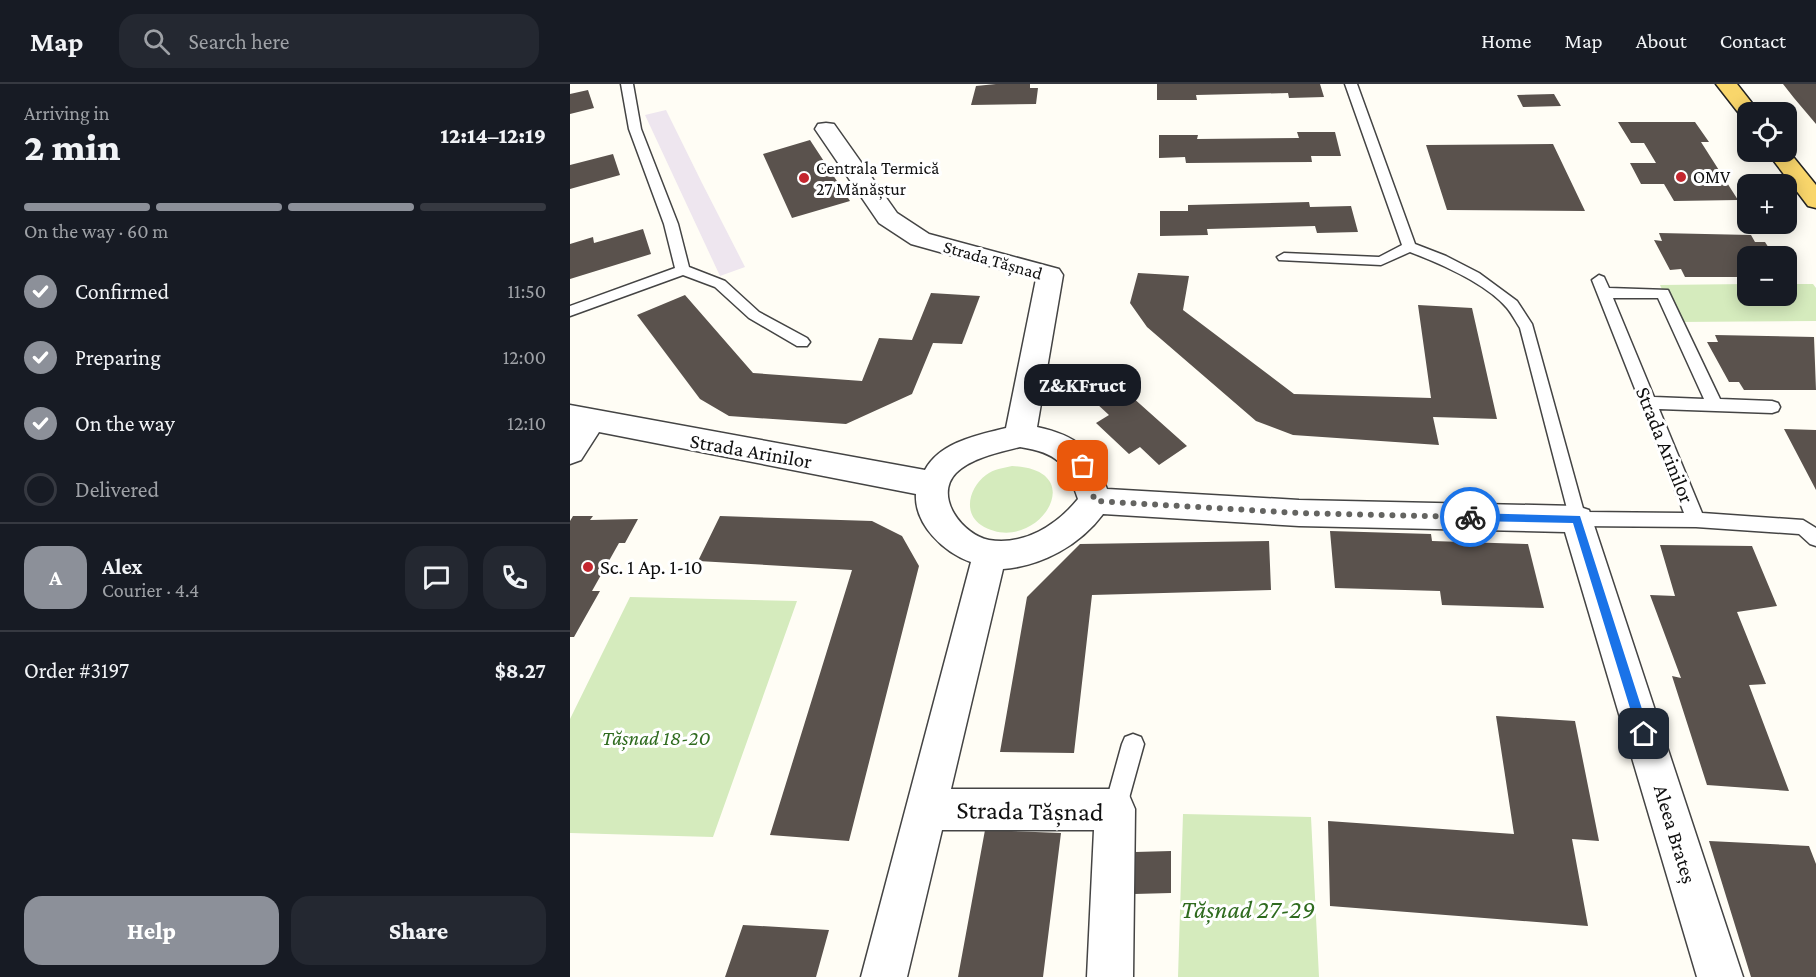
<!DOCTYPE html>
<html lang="en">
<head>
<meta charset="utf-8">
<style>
	:root { --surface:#171b24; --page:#242831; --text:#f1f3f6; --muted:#9ea1a6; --line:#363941; --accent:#8c9099 }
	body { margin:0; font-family:"Crimson Pro",serif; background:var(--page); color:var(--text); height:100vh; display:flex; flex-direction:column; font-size:22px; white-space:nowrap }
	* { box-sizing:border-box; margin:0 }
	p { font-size:20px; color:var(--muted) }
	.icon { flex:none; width:33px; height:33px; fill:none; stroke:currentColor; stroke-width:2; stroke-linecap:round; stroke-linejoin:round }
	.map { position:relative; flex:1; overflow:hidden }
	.details { display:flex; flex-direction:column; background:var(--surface); width:570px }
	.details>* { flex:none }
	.tools { position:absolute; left:1167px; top:18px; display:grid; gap:12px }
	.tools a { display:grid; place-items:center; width:60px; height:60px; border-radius:12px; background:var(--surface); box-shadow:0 3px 15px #0003; font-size:30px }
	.pin { position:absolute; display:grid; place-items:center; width:51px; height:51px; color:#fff; margin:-26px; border-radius:12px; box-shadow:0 3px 9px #0006 }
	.courier { position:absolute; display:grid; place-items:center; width:60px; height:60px; margin:-30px; border:4px solid #1a73e8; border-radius:50%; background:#fff; color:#222; box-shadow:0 2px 8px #0007 }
	.bubble { position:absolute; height:42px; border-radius:18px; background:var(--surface); box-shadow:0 3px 15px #0003; font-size:20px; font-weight:800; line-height:42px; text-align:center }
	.summary em { font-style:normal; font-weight:800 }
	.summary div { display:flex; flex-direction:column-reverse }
	.summary { display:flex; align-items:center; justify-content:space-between; height:102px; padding:0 24px }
	h1 { font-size:39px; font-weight:800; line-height:45px }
	.bar { display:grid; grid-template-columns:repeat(4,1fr); gap:9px 6px; align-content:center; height:72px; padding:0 24px }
	.bar i { height:8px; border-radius:4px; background:var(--line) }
	.bar .on { background:var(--accent) }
	.bar p { grid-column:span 4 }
	.line { display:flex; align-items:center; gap:15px; padding:0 24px; border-top:2px solid var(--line) }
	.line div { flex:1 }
	.round { display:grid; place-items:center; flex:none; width:63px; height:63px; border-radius:18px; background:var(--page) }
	ol { padding:0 24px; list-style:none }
	li { display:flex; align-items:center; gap:18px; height:66px }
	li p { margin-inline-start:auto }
	li .icon { padding:6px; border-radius:50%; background:var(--accent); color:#fff; stroke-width:4 }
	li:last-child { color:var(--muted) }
	li i { width:33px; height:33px; border:3px solid var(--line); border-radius:50% }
	.primary-button { display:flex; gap:12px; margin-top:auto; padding:12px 24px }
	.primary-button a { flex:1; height:69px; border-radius:18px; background:var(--accent); color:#fff; font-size:24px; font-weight:800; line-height:69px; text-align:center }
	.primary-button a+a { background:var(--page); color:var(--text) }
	header { display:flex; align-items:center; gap:36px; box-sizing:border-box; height:84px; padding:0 30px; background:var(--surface); border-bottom:2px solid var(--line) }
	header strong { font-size:28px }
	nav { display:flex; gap:33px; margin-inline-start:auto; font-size:21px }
	.search { width:420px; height:54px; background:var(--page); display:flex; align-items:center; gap:15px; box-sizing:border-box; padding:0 21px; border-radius:18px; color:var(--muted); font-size:22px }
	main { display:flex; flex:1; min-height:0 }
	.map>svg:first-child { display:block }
</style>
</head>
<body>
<header>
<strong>Map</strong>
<div class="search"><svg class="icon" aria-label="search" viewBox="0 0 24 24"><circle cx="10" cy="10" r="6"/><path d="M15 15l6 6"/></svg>Search here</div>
<nav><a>Home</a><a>Map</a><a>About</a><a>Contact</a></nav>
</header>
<main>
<section class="details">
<div class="summary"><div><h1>2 min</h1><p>Arriving in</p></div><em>12:14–12:19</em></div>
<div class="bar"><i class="on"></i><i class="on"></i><i class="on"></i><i></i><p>On the way · 60 m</p></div>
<ol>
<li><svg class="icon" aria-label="check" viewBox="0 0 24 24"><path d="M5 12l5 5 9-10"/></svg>Confirmed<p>11:50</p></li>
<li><svg class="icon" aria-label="check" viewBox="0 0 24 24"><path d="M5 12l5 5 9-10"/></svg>Preparing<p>12:00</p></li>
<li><svg class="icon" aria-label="check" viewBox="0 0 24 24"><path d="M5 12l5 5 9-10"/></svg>On the way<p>12:10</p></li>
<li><i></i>Delivered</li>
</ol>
<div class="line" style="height:108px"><b class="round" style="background:var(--accent);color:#fff">A</b><div><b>Alex</b><p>Courier · 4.4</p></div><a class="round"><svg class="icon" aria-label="chat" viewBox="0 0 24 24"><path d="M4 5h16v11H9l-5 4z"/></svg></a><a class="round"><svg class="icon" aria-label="phone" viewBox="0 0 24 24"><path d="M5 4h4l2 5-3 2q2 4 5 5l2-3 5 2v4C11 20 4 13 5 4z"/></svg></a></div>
<div class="line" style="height:78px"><div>Order #3197</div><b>$8.27</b></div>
<div class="primary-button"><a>Help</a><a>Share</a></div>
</section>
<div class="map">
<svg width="1246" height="893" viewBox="0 0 1246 893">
	<rect width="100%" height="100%" fill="#fffdf5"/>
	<!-- industrial -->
	<path fill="#eee6ef" d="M96,26l36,73 43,84 -25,9 -75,-161z"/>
	<!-- green -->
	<path fill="#d5ebbd" d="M1177,200l1,12h38l1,-12h26l3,4v33l-139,1 -17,-37z
		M442,382c83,3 22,93 -31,59 -19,-13 -11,-38 5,-50 8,-6 17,-7 26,-9z
		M60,513l167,4 -84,236 -143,-4v-114z
		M613,730l128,3 8,160h-141z"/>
	<!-- building -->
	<path fill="#5a524d" d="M426,0h34v4h8l-2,16 -65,1 5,-19z
		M587,0h163l4,13 -35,1 -1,-5 -92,2 1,5h-40z
		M1213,0h33v40l-22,-26z
		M18,6l6,18 -24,6v-20z
		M984,10l7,12 -38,1 -6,-12z
		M1048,38h77l14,20h-8l37,58 -64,1 -10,-17h-23l-11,-21h26l-12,-20h-13z
		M727,48h38l6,24h-30l1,6 -126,1 -1,-6 -26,1v-23h39l-1,4 102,-1z
		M240,56l40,61 -58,17 -29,-64z
		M983,60l32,67 -138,-1 -21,-65z
		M43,70l7,21 -50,14v-24z
		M739,118l1,5 41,-1 7,26 -41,1 -2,-7 -108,3 1,6 -48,1v-25h28v-6z
		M73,145l8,25 -81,25v-35l23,-7 1,6z
		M1089,149l92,2 4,7h10l9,14h-26v21h-63l-4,-8 -11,1 -16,-30 8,1z
		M568,189l51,3 -6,34 111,84 137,4 -13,-93 54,3 25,111 -64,-2 6,28 -146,-10 -37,-14 -109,-94 -17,-24z
		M361,209l49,3 -18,48 -29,-1 -21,51 -66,30 -117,-8 -29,-17 -63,-84 48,-20 68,78 109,8 17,-43 33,2z
		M1145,251l99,2 2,53h-72l-5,-8h-10l-22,-40h11z
		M552,304l65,58 -28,19 -19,-18 -11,7 -33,-31 13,-8 -13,-12z
		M1214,345l32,1v60z
		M3,432h20l-3,4 48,-1 -13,24h-6l-27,48h8l-26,46h-4v-116z
		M150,432l152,5 30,15 17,30 -70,275 -79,-6 82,-265 -154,-9z
		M760,447l101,3 1,7 96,3 16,64 -102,-3 -2,-14 -105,-3z
		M699,457l2,49 -179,5 -18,158 -74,-1 27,-155 53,-53z
		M1090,461l92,1 25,60 -40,6 29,72 -17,1 40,106 -82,-6 -35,-109 9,2 -31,-83 25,1z
		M926,632l79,5 24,120 -27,-2 16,87 -258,-20 -2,-85 186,13z
		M415,746l76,3 -18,144h-85z
		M1139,757l100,5 7,18v113h-65z
		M601,767v42l-37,1 1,-42z
		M173,841l86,5 -13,47h-91z"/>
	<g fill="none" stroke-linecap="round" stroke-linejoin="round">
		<!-- service casing -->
		<g stroke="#444" stroke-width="3">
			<path id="service" d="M51,0h12l8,45 37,95 11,43 36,14 34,31 48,26 3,4 -3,4h-10l-48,-28 -34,-31 -32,-12 -113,41v-10l105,-38 -11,-44 -35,-95z
				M775,0h12l58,160 31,12 33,17 38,28 15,23 52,188 100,1 -92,-233 7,-5 5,2 5,11 59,2 52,109 52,2 6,2 2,4 -2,4 -6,2 -113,-4 43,104 101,7 13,8v18l-6,-2 -11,-10 -103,-7 -119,-1 -6,-2 -51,-196c-4,-6 -8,-14 -13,-20 -20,-24 -68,-45 -97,-56l-29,13 -102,-5 -2,-3 7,-4 95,4 23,-12zM1043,214h45l46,101 -50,-2z
				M563,650l8,3 3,7 -18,65 -3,8 -8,3 -8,-3 -3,-8 18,-65 3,-7z"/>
		</g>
		<!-- minor casing -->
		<g stroke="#444" stroke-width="3">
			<path id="minor" d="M256,39l8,1 63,89 32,21 130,35 4,6 -26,152c41,9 55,22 70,62l192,11 278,6 12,4 154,467h-46l-132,-445 -266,-6 -196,-12c-23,31 -61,52 -100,55l-52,220h164l14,6 6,14 -2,168h-46l7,-147h-152l-35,147h-46l110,-415c-27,-9 -57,-38 -55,-68l-317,-62 -18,28 -11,4v-59l355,65c15,-28 53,-35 81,-42l30,-149 -125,-35 -32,-21 -64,-94 3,-5zM450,363c38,6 46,16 58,52 -21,26 -54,47 -89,41 -26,-5 -56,-43 -33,-67 15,-15 44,-21 64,-26z"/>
		</g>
		<!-- primary casing -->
		<g stroke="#222" stroke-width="3">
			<path id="primary" d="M1146,0h21l22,28h-11v6l-7,-2z
				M1216,64l30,37v23l-8,-2 -41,-54h19z"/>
		</g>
		<!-- service -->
		<use href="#service" fill="#fff" fill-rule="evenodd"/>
		<!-- minor -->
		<use href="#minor" fill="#fff" fill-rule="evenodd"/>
		<!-- primary -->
		<use href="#primary" fill="#f9d66b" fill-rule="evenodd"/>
	</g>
	<!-- route -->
	<path fill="#1a73e8" d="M900,429l110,3 70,218 -2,4h-8l-2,-4 -65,-211 -103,-2 -4,-4z"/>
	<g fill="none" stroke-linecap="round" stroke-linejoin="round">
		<!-- done -->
		<path stroke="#646461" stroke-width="6" stroke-dasharray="0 10.8" d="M513,382l12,35 204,12 171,4"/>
	</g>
	<!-- markers -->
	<g fill="#c4262e" stroke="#fff" stroke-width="2">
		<circle cx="1111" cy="93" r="6"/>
		<circle cx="234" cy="94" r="6"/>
		<circle cx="18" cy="483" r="6"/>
	</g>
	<g text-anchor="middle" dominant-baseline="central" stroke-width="6" stroke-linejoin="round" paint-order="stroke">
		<!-- far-poi labels -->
		<g font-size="18" fill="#111" stroke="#fff" text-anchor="start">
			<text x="246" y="84">Centrala Termică<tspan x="246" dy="21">27 Mănăștur</tspan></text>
			<text x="1123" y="93">OMV</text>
		</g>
		<!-- far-street labels -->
		<g font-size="18" fill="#111" stroke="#fff">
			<text transform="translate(423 176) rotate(16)">Strada Tășnad</text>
		</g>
		<!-- street labels -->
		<g font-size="21" fill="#111" stroke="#fff">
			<text transform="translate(1095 361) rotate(68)">Strada Arinilor</text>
			<text transform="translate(181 367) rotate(10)">Strada Arinilor</text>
			<text transform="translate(1105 750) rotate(73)">Aleea Brateș</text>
		</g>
		<!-- poi labels -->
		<g font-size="21" fill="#111" stroke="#fff" text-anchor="start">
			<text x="30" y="483">Sc. 1 Ap. 1-10</text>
		</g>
		<!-- park labels -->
		<g font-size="21" font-style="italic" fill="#2f6b1f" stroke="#fff">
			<text x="86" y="654">Tășnad 18-20</text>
		</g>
		<!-- near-street labels -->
		<g font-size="26" fill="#111" stroke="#fff">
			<text transform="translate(460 727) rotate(1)">Strada Tășnad</text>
		</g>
		<!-- near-park labels -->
		<g font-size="26" font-style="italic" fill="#2f6b1f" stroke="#fff">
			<text x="678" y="825">Tășnad 27-29</text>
		</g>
	</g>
</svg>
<div class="tools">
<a><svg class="icon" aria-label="locate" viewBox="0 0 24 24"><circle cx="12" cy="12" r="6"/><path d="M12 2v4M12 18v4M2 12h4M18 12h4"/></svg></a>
<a>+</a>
<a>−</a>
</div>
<div class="pin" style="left:513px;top:382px;background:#ea580c"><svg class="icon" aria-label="bag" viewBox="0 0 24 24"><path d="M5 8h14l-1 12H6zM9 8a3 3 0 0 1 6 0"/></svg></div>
<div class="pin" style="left:1074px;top:650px;background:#1f2937"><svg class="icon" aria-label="home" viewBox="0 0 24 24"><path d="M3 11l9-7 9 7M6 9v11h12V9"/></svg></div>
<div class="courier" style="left:900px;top:433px"><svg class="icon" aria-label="bike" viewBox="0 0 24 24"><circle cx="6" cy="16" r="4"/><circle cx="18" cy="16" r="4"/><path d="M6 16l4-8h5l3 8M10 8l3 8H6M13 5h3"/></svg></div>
<div class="bubble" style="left:454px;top:280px;width:117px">Z&amp;KFruct</div>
</div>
</main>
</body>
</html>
